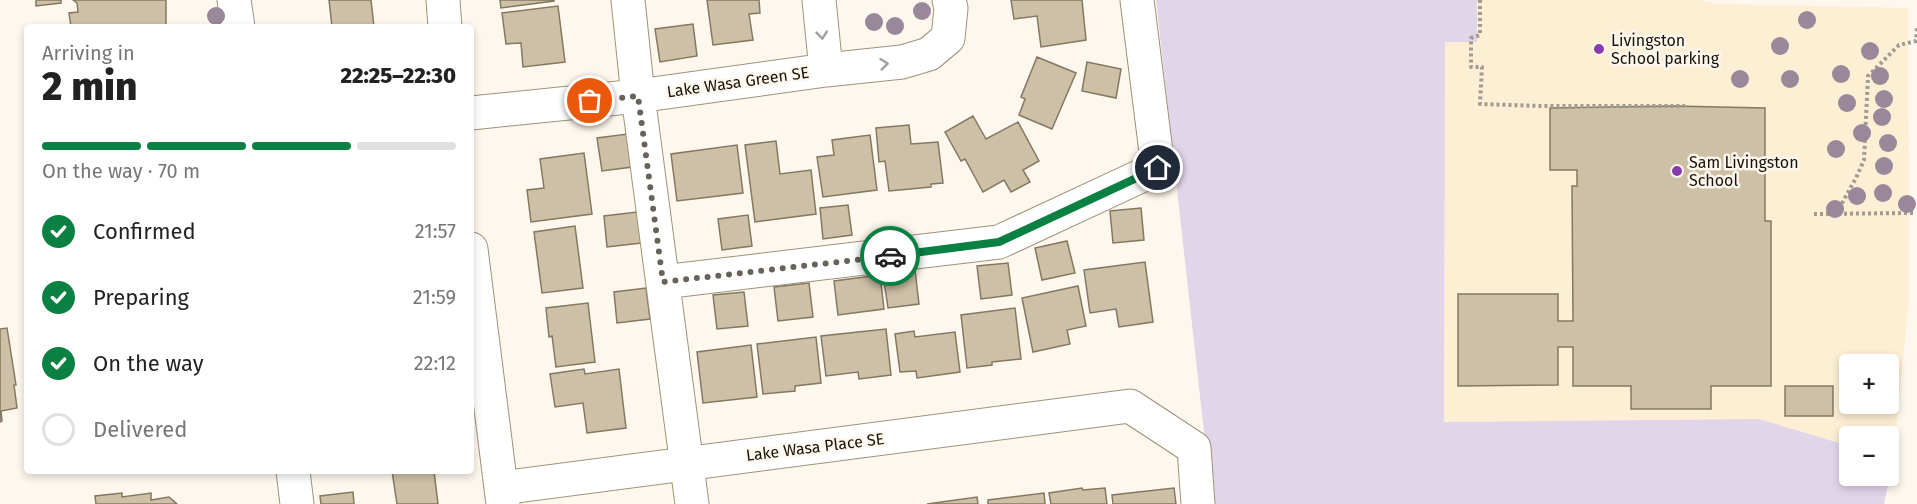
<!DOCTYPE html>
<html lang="en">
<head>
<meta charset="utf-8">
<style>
	:root { --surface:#fff; --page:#f6f6f6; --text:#222; --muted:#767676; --line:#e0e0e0; --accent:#0b8043 }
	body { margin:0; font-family:"Fira Sans",sans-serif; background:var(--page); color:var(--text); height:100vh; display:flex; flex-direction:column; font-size:22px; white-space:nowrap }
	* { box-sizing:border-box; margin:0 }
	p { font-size:20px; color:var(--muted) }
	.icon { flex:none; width:33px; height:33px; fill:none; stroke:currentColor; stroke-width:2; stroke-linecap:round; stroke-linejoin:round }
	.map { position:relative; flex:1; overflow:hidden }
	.panel { position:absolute; left:24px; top:24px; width:450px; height:450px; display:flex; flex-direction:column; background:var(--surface); border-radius:6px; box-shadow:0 3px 9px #0003 }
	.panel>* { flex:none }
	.buttons { position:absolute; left:1839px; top:354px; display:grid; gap:12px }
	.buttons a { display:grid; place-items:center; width:60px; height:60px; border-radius:6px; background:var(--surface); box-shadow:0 3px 9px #0003; font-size:30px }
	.pin { position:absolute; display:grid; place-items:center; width:51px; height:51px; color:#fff; margin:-26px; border:3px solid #fff; border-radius:50%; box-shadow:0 2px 6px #0007 }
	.courier { position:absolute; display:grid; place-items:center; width:60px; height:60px; margin:-30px; border:4px solid #0b8043; border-radius:50%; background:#fff; color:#222; box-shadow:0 2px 8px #0007 }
	.overview em { font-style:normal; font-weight:800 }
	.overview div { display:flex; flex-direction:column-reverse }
	.overview { display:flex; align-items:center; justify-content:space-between; height:102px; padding:0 18px }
	h1 { font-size:39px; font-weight:800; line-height:45px }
	.bar { display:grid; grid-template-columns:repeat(4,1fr); gap:9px 6px; align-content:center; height:72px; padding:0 18px }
	.bar i { height:8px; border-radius:4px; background:var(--line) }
	.bar .selected { background:var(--accent) }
	.bar p { grid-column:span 4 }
	ol { padding:0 18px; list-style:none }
	li { display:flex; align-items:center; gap:18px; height:66px }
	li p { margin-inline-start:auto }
	li .icon { padding:6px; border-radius:50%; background:var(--accent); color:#fff; stroke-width:4 }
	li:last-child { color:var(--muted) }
	li i { width:33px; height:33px; border:3px solid var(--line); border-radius:50% }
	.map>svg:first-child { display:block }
</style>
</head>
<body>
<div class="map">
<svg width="1917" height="504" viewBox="0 0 1917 504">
	<rect width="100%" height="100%" fill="#fdf7ed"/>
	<!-- built -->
	<path fill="#fdeed4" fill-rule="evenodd" d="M1477,0h223l18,4 190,4 1,292 -16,160 -4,-2 -1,-22h-38l-1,10 -90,-27 -315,3 1,-380h32zM1850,364h38v40h-38z"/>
	<!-- green -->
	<path fill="#e1d5ea" d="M1156,0h321v42h-32l-1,380 315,-3 90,27 1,30h38l1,-18 4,2 -9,44h-672z"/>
	<!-- building -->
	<path fill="#cec0a7" stroke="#857861" stroke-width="1.5" d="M36,0h25v3l-25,3z
		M73,0h93v27h-95l-2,-14 9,-1 -1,-9z
		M329,0h42l3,27h-42z
		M500,0h54v1l-53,7z
		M707,0h52l1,13 -11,1 4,26 -40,5z
		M1011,0h71l4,40 -45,7 -4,-31 -23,3z
		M558,6l7,56 -42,5 -2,-24 -15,1 -4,-31z
		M693,24l4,32 -37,6 -5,-33z
		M1037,57l39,16 -24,56 -33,-14 6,-16 -4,-2z
		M1087,62l34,7 -5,29 -34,-7z
		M1673,106l92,2v113h6v165h-60v23h-80v-23h-58v-39h-15v38l-100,1v-92h100v27h15l-1,-135h5v-16h-27v-62z
		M973,116l13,23 32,-17 21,39 -16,9 7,12 -19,10 -7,-12 -21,12 -18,-33 -4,2 -16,-29z
		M909,125l2,19 27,-2 5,41 -12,1v3l-42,4 -4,-30 -6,1 -3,-34z
		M628,134l4,33 -30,4 -5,-33z
		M870,135l7,55 -54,7 -6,-40 17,-2 -2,-15z
		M776,141l4,33 31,-4 5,44 -61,8 -10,-77z
		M737,145l6,48 -66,8 -6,-47z
		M584,153l8,61 -61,8 -4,-32 17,-2 -4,-29z
		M848,205l4,30 -29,4 -3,-31z
		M1141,208l3,32 -31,3 -3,-32z
		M637,212l4,31 -34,4 -3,-31z
		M748,215l4,31 -30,4 -4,-31z
		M575,226l8,62 -41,5 -8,-61z
		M1067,241l8,32 -33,7 -7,-32z
		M1145,262l8,60 -34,5 -3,-18 -26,4 -6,-43z
		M1008,263l4,32 -31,4 -4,-33z
		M915,270l4,34 -31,4 -5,-34z
		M880,275l4,34 -46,6 -4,-34z
		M809,283l4,34 -35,4 -4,-34z
		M1078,286l8,40 -19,4 3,14 -37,8 -11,-54z
		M646,288l4,31 -33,4 -3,-31z
		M744,292l4,34 -31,3 -4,-34z
		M588,303l7,59 -39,5 -4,-31 -3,1 -3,-29z
		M1015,308l6,51 -29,3v3l-25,3 -6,-53z
		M7,328l9,57h-2l3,23 -16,3 1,10 -2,1v-93z
		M886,329l5,46 -32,4 -1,-7 -32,4 -5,-40z
		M914,331l1,6 40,-5 5,40 -43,6 -1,-7 -16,1 -5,-38z
		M816,337l5,46 -26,3v5l-32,3 -6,-50z
		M751,345l6,52 -54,6 -6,-51z
		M584,369l1,5 34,-5 7,59 -39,5 -4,-30 -28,4 -5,-33z
		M1785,386h48v30h-48z
		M392,471h42l4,33h-41z
		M1082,488l1,2 22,-2 2,16h-56l-2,-11z
		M1174,488l2,16h-63l-1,-9z
		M353,492l1,12h-33l-1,-8z
		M122,493v4l29,-4v7l18,-3 8,7h-81l-1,-8z
		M1044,493l1,11h-57v-4z
		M977,497l1,7h-51z"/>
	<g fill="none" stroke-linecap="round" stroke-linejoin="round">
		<!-- minor casing -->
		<g stroke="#9f927a" stroke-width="35">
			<path id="minor" d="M234,0l4,27
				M443,0l2,27
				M628,0l10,96 54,408
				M819,0l7,70
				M471,113l167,-17 188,-26 76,-8 27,-8 19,-16 3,-30 -2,-8
				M471,249l32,255
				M663,282l336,-40 159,-74 -21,-168
				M293,471l4,33
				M501,488l629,-82 64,42 4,56"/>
		</g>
		<!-- path -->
		<path stroke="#a19b92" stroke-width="4" stroke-dasharray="3 3" stroke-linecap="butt" d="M1480,0v35l-9,3v29h11l-2,37 60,2h145
			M1814,214l99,-1
			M1836,214l20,-36 8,-18 4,-84 31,-31 17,-4 1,-14"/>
		<!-- minor -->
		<use href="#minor" stroke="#fff" stroke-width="33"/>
	</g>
	<!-- trees -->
	<g fill="#99879a">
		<circle cx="922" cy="11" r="9"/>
		<circle cx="216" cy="16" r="9"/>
		<circle cx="1807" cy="20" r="9"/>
		<circle cx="874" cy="22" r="9"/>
		<circle cx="895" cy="26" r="9"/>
		<circle cx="1780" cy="46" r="9"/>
		<circle cx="1870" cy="51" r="9"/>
		<circle cx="1841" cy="74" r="9"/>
		<circle cx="1880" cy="76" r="9"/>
		<circle cx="1740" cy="79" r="9"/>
		<circle cx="1790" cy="79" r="9"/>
		<circle cx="1884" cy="99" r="9"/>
		<circle cx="1847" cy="103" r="9"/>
		<circle cx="1882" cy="117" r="9"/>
		<circle cx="1862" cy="133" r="9"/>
		<circle cx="1888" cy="143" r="9"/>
		<circle cx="1836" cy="149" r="9"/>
		<circle cx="1884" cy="166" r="9"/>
		<circle cx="1883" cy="193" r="9"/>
		<circle cx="1857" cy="196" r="9"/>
		<circle cx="1907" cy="204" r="9"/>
		<circle cx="1835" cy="209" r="9"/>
	</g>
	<!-- one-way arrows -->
	<defs><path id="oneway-chevron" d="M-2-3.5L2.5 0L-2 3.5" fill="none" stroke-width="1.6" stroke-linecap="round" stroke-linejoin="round" transform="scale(1.5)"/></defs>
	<g stroke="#a2a09d">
		<use href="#oneway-chevron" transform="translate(822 35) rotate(84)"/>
		<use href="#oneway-chevron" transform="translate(884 64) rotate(-6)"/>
	</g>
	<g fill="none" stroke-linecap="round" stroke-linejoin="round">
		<!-- done -->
		<path stroke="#686259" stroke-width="6" stroke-dasharray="0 10.8" d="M590,101l48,-5 25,186 227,-26"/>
		<!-- route -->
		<path stroke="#0b8043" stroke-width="8" d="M890,256l109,-14 159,-74"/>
	</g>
	<!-- markers -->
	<g fill="#883daf" stroke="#fdf7ed" stroke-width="2">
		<circle cx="1599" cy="49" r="6"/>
		<circle cx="1677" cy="171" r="6"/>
	</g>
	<g text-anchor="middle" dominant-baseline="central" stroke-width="5" stroke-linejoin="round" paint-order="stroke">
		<!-- poi labels -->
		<g font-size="16" fill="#171209" stroke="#fdf7ed" text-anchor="start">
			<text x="1611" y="40">Livingston<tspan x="1611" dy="18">School parking</tspan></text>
			<text x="1689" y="162">Sam Livingston<tspan x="1689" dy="18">School</tspan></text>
		</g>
		<!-- street labels -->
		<g font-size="16" fill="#171209" stroke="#fdf7ed">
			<text transform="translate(738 82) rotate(-8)">Lake Wasa Green SE</text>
			<text transform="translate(815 447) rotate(-7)">Lake Wasa Place SE</text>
		</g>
	</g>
</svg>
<div class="buttons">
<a>+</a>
<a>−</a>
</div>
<div class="pin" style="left:590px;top:101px;background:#ea580c"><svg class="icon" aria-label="bag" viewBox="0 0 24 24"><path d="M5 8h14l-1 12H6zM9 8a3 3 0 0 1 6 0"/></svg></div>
<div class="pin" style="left:1158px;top:168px;background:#1f2937"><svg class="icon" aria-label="home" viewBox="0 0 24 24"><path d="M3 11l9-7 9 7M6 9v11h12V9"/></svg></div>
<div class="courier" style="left:890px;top:256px"><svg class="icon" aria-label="car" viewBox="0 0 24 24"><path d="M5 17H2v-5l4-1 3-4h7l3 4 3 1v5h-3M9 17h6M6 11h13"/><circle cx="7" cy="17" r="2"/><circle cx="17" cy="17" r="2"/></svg></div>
<section class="panel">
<div class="overview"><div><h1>2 min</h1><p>Arriving in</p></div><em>22:25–22:30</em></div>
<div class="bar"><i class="selected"></i><i class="selected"></i><i class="selected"></i><i></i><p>On the way · 70 m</p></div>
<ol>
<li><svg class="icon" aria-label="check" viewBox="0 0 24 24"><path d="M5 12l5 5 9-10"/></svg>Confirmed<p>21:57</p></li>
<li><svg class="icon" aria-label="check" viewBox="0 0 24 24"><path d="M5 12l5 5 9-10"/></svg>Preparing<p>21:59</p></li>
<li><svg class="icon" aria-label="check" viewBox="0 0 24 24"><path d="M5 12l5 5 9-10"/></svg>On the way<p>22:12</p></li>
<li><i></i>Delivered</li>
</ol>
</section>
</div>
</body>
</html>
